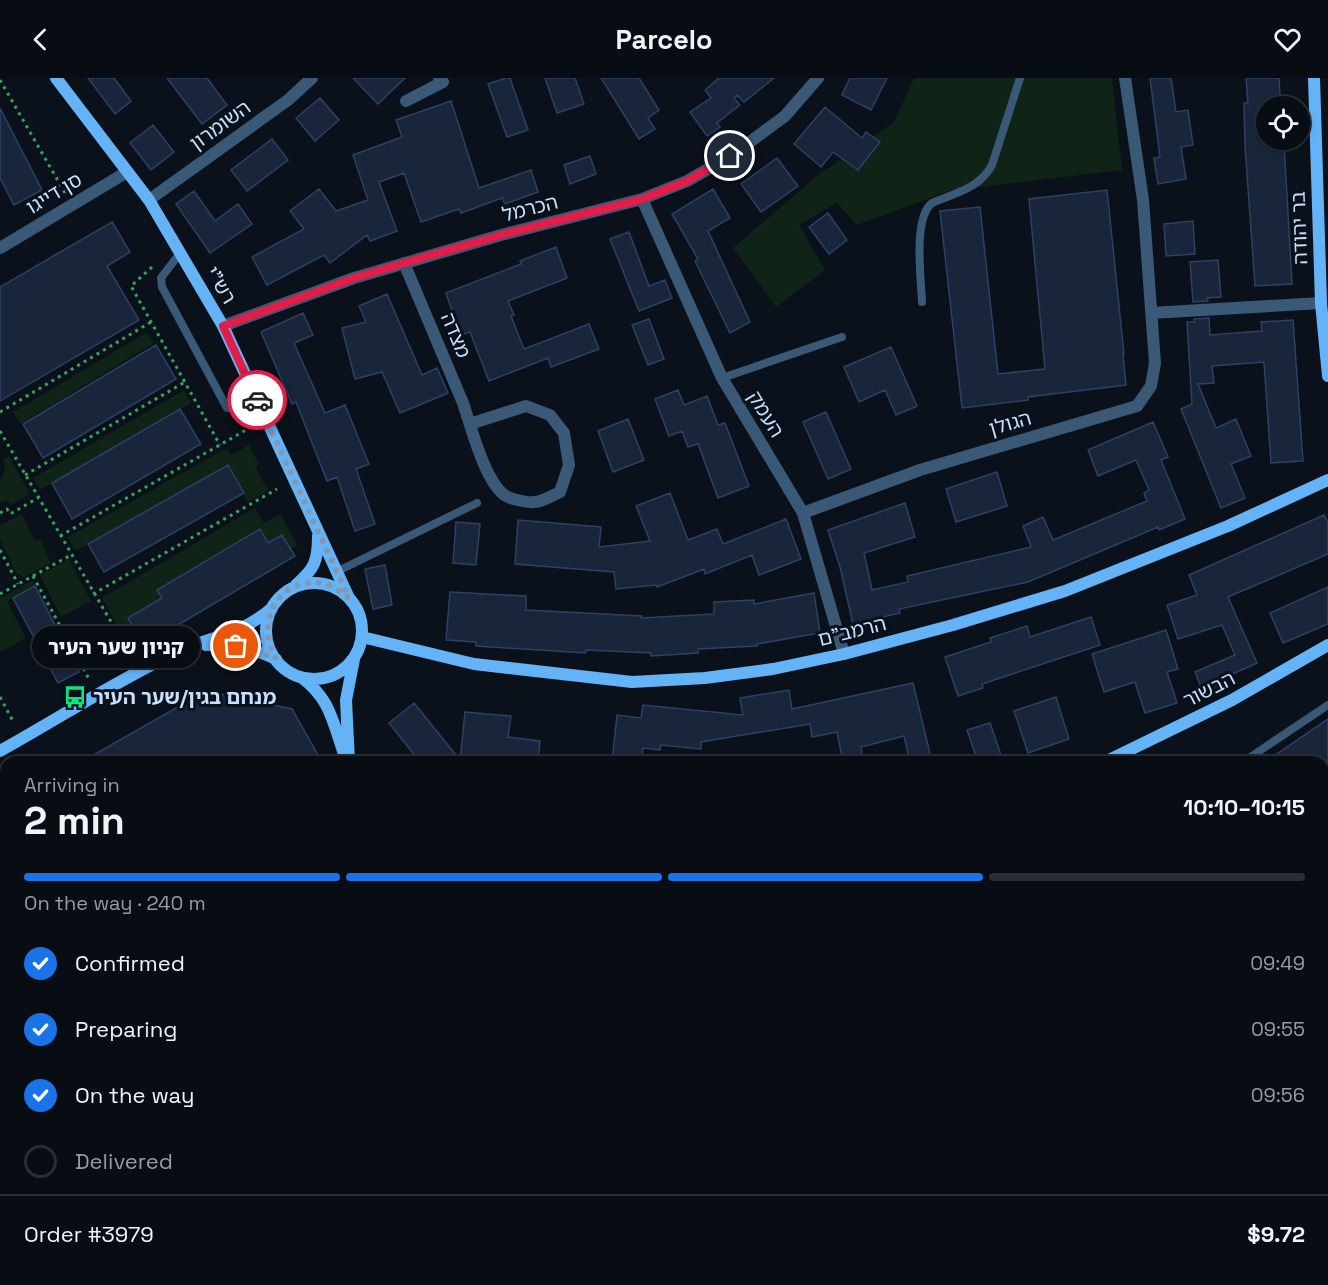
<!DOCTYPE html>
<html lang="en">
<head>
<meta charset="utf-8">
<style>
	:root { --surface:#080d14; --page:#11161d; --text:#f1f3f6; --muted:#989ca0; --line:#292d34; --accent:#1a73e8 }
	body { margin:0; font-family:"Space Grotesk","Noto Sans Hebrew",sans-serif; background:var(--page); color:var(--text); height:100vh; display:flex; flex-direction:column; font-size:22px; white-space:nowrap }
	* { box-sizing:border-box; margin:0 }
	p { font-size:20px; color:var(--muted) }
	.icon { flex:none; width:33px; height:33px; fill:none; stroke:currentColor; stroke-width:2; stroke-linecap:round; stroke-linejoin:round }
	.map { position:relative; flex:1; overflow:hidden }
	.panel { position:absolute; left:0px; top:678px; width:1329px; height:530px; display:flex; flex-direction:column; background:var(--surface); border-radius:18px 18px 0 0; box-shadow:0 3px 9px #0003,0 0 0 2px var(--line) }
	.panel>* { flex:none }
	.buttons { position:absolute; left:1256px; top:18px; display:grid; gap:12px }
	.buttons a { display:grid; place-items:center; width:54px; height:54px; border-radius:50%; background:var(--surface); box-shadow:0 3px 9px #0003,0 0 0 2px var(--line); font-size:30px }
	.pin { position:absolute; display:grid; place-items:center; width:51px; height:51px; color:#fff; margin:-26px; border:3px solid #fff; border-radius:50%; box-shadow:0 2px 6px #0007 }
	.courier { position:absolute; display:grid; place-items:center; width:60px; height:60px; margin:-30px; border:4px solid #e11d48; border-radius:50%; background:#fff; color:#222; box-shadow:0 2px 8px #0007 }
	.bubble { position:absolute; height:42px; border-radius:21px; background:var(--surface); box-shadow:0 3px 9px #0003,0 0 0 2px var(--line); font-size:20px; font-weight:800; line-height:42px; text-align:center }
	.summary em { font-style:normal; font-weight:800 }
	.summary div { display:flex; flex-direction:column-reverse }
	.summary { display:flex; align-items:center; justify-content:space-between; height:102px; padding:0 24px }
	h1 { font-size:39px; font-weight:800; line-height:45px }
	.bar { display:grid; grid-template-columns:repeat(4,1fr); gap:9px 6px; align-content:center; height:72px; padding:0 24px }
	.bar i { height:8px; border-radius:4px; background:var(--line) }
	.bar .current { background:var(--accent) }
	.bar p { grid-column:span 4 }
	.line { display:flex; align-items:center; gap:15px; padding:0 24px; border-top:2px solid var(--line) }
	.line div { flex:1 }
	ol { padding:0 24px; list-style:none }
	li { display:flex; align-items:center; gap:18px; height:66px }
	li p { margin-inline-start:auto }
	li .icon { padding:6px; border-radius:50%; background:var(--accent); color:#fff; stroke-width:4 }
	li:last-child { color:var(--muted) }
	li i { width:33px; height:33px; border:3px solid var(--line); border-radius:50% }
	header { display:flex; justify-content:space-between; align-items:center; height:78px; padding:0 24px; background:var(--surface); font-size:27px; font-weight:800 }
	.map>svg:first-child { display:block }
</style>
</head>
<body>
<header><svg class="icon" aria-label="back" viewBox="0 0 24 24"><path d="M15 5l-7 7 7 7"/></svg>Parcelo<svg class="icon" aria-label="heart" viewBox="0 0 24 24"><path d="M12 20l-8-8c-3-5 5-10 8-4 3-6 11-1 8 4z"/></svg></header>
<div class="map">
<svg width="1328" height="1207" viewBox="0 0 1328 1207">
	<rect width="100%" height="100%" fill="#0b111a"/>
	<!-- green -->
	<path fill="#0f2417" d="M914,0h198l10,92 -173,21 -92,34 -20,-22 -38,22 26,45 -49,37 -43,-59 84,-72 77,-54z
		M147,254l7,11 -134,81 -7,-12z
		M184,312l7,13 -151,87 -7,-12z
		M249,367l10,19 -4,3 13,24 -20,11 -20,-37 -153,86 -7,-14 159,-89 4,7z
		M9,378l21,38 -20,11 -3,-5 -7,3v-22l5,-13 -2,-8z
		M255,430l9,15 16,-9 18,31 -7,4 -9,-14 -14,8 -8,-14 -103,61 5,8 -34,20 16,27 -11,7 -31,-54z
		M22,436l13,27 5,-2 11,24 -27,14 -7,-3 -17,-34v-15z
		M69,481l22,42 -30,16 -21,-42z
		M32,503l3,5 -28,15 19,37 -26,14v-54z"/>
	<!-- building -->
	<path fill="#19253a" stroke="#2c4165" stroke-width="1.5" d="M88,0h26l17,23 -16,13z
		M167,0h40l20,27 -25,19z
		M353,0h52l-27,26z
		M506,0h4l18,52 -21,7 -19,-53z
		M545,0h30l9,26 -27,9z
		M601,0h38l20,32 -11,8 7,11 -16,10z
		M719,0h55l-30,24 -7,-7 -3,3 6,7 -23,18 3,4 -13,9 -17,-24 21,-14 -6,-8z
		M850,0h37l-16,32 -29,-15z
		M1150,0h21l5,34 12,-2 5,35 -12,2 5,32 -28,5 -4,-26 6,-1z
		M1246,0h33l1,18 -6,1 1,9h-9v38l18,-1 8,141 -37,2 -10,-140 -1,-43h4z
		M320,20l19,22 -24,21 -19,-23z
		M451,23l28,87 52,-18 7,22 -33,12 -3,-6 -41,15 -2,-4 -38,13 -17,-49 -25,9 18,49 -27,10 -3,-6 -37,28 -6,-8 -57,30 -15,-28 52,-28 -14,-18 29,-22 17,22 32,-11 -15,-45 49,-18 -6,-17z
		M825,29l37,31 4,-6 14,10 -22,28 -25,-18 -12,15 -27,-23z
		M0,30l42,82 -28,15 -14,-27z
		M153,47l21,27 -23,18 -21,-27z
		M272,61l16,21 -41,31 -16,-21z
		M590,78l6,18 -26,10 -6,-19z
		M777,80l21,28 -37,26 -20,-28z
		M713,111l17,29 -22,13 42,91 -20,11 -35,-72 3,-2 -26,-45z
		M1107,112l17,164h-1l3,31 -98,12v3l-66,8 -22,-197 40,-4 18,167 47,-5 -16,-170z
		M194,113l21,30 23,-17 14,20 -42,29 -34,-49z
		M828,135l19,27 -18,14 -20,-27z
		M1193,143l2,33 -29,2 -2,-32z
		M112,144l18,30 -23,14 32,54 -139,81v-114z
		M629,154l20,54 16,-6 7,18 -33,13 -29,-72z
		M556,169l11,31 -59,23 6,14 -3,1 13,33 65,-25 10,25 -48,18 -3,-9 -59,23 -19,-49 -13,4 -7,-18 4,-1 -8,-24 75,-29 -1,-3z
		M1218,182l3,37 -14,1 1,3 -15,1 -3,-40z
		M387,216l35,81 15,-7 11,25 -48,20 -18,-41 -27,7 -13,-51 24,-6 -7,-16z
		M303,235l10,22 -19,8 31,70 20,-8 24,59 -13,5 19,55 -20,7 -18,-54 -10,4 -31,-79 -4,2 -31,-72z
		M1209,240l1,17 52,-4 -1,-9 32,-2 10,141 -32,2 -7,-101 -52,4 2,17 -16,1 18,44 20,-9 15,37 -20,8 14,34 -24,10 -40,-99 11,-5 -5,-82h7v-3z
		M649,241l15,40 -16,6 -16,-40z
		M156,267l20,34 -133,79 -20,-34z
		M891,269l26,59 -21,9 -11,-25 -26,12 -15,-35z
		M678,312l6,15 23,-9 11,29 7,-2 24,63 -31,12 -20,-54 -10,3 -6,-16 -13,5 -14,-37z
		M180,331l21,35 -129,75 -20,-36z
		M826,334l25,57 -23,10 -25,-57z
		M628,341l16,41 -31,12 -15,-41z
		M1153,344l15,35 -7,3 24,59 -26,11 -1,-3 -130,55 -129,27 1,4 -47,11 -13,-57 -12,-37 77,-27 10,34 -51,16 8,37 36,-8 -1,-6 124,-29 -8,-21 20,-9 10,23 94,-39 -3,-8 5,-3 -13,-30 -38,16 -10,-26z
		M228,387l16,28 -140,79 -16,-28z
		M997,394l10,34 -51,16 -10,-33z
		M670,415l18,47 29,-11 6,15 63,-25 15,40 -42,16 -7,-20 -47,19 -1,-5 -47,18 -1,-2 -40,4 -2,-17 -99,-8 3,-44 83,7 -2,20 51,-6 -14,-35z
		M1324,437l4,8v31l-100,43 29,66 -29,13 3,7 -27,12 -9,-23 40,-17 -13,-30 -44,14 -11,-34 30,-10 -8,-20z
		M456,444l24,2 -4,41 -23,-2z
		M260,451l8,14 14,-8 13,21 -151,89 -16,-27 34,-20 -5,-8z
		M385,487l7,40 -19,4 -8,-40z
		M35,508l44,86 -21,11 -45,-85z
		M1328,509v37l-45,19 -13,-30z
		M450,514l76,4v14l116,6 -1,2 73,-4v-12l40,-2v4l60,-11 6,40 -63,11v2l-59,3v4l-47,3v-3l-65,-3 -1,3 -109,-7v-4l-30,-2z
		M1091,539l9,28 -118,39 1,4 -25,8 -13,-39 46,-15 -1,-4 37,-12 3,11z
		M1166,552l12,39 -11,3 10,31 -32,10 -10,-31 -31,10 -12,-38z
		M913,605l19,79h-22l-6,-26 -43,11 1,7 -20,3 -5,-25 -25,5 -2,-13 -109,18v7l-40,-4 -1,5 -17,-2 -2,14h-29l5,-47 24,3 2,-13 100,10 -3,-17 49,-8 3,19z
		M206,613l86,18 30,53h-241z
		M1056,619l13,42 -41,14 -14,-42z
		M414,625l46,57 5,-48 46,4 -3,21 32,4 -2,21h-118l-31,-39z
		M1328,641v43h-63z
		M990,645l12,35 -13,4h-11l-11,-32z"/>
	<g fill="none" stroke-linecap="round" stroke-linejoin="round">
		<!-- path -->
		<path stroke="#32a65e" stroke-width="3" stroke-dasharray="3 4.5" stroke-linecap="butt" d="M0,2l65,113
			M152,189l-21,19 89,159
			M0,334l151,-90
			M0,353l132,227
			M25,397l160,-93
			M0,435l7,-4 3,5 28,-16
			M60,458l186,-106
			M0,472l18,34
			M33,498l57,105
			M0,516l71,-39
			M93,516l184,-105
			M0,619l14,26"/>
		<!-- lane -->
		<path stroke="#395977" stroke-width="8" d="M180,175l-19,25 1,9 65,121 31,-6
			M922,224c-1,-24 -9,-84 10,-99 23,-10 47,-14 60,-38l28,-87
			M722,300l120,-41
			M338,493l139,-68
			M1243,684l85,-57
			M0,825l6,-3
			M0,1050l6,10
			M1323,1174l5,-3
			M1323,1193l5,8
			M843,1202l4,5
			M1022,1202l3,5
			M1079,1202l4,5
			M1060,1207l9,-5"/>
		<!-- street -->
		<path stroke="#395977" stroke-width="12" d="M406,23l37,-19 -4,-4
			M642,121l80,179 81,135 41,141
			M149,122l139,-100 24,-22
			M0,170l127,-76
			M404,185l59,140c8,23 22,80 43,93 5,3 22,7 28,6 8,0 19,-7 26,-10l9,-27 -5,-32 -14,-18 -24,-9 -56,18
			M1151,235l170,-10
			M223,248l131,-48 147,-43 141,-36 45,-18 44,-25 54,-40 33,-38
			M803,435l117,-43 217,-64 14,-20 4,-23 -12,-163 -18,-122
			M0,793l6,11
			M0,1050l6,-4
			M1323,1091l5,-3
			M344,1202l4,5
			M988,1202l4,5
			M1146,1207l8,-5"/>
		<!-- secondary -->
		<path stroke="#64b3f7" stroke-width="12" d="M56,0l93,122 74,126 126,272
			M1314,0l7,225 7,73
			M266 553a48 48 0 1 1 96 0a48 48 0 1 1-96 0Z
			M296,507c18,-16 22,-23 22,-49
			M362,559l112,27 158,18 73,-4 68,-9 71,-15 109,-29 112,-34 163,-65 100,-46
			M206,567c24,-1 48,3 70,14
			M301,599c28,21 31,41 42,74
			M0,673c59,-33 116,-70 177,-99 35,-16 64,-17 95,-44
			M349,684l-3,-62 8,-41
			M1105,684l127,-62 96,-55
			M590,1202l4,5"/>
	</g>
	<g fill="none" stroke-linecap="round" stroke-linejoin="round">
		<!-- done -->
		<path stroke="#8697ad" stroke-width="6" stroke-dasharray="0 10.8" d="M236,568l28,8 12,5c-22,-36 3,-85 48,-75 10,2 17,8 25,14l-92,-198"/>
		<!-- route -->
		<path stroke="#e11d48" stroke-width="8" d="M257,322l-34,-74 131,-48 50,-15 97,-28 141,-36 45,-18 43,-25"/>
	</g>
	<!-- icons -->
	<defs>
		<g id="bus-bare" transform="scale(1.8)"><path d="M-5-6H5V4H4V6H2V4H-2V6H-4V4H-5ZM-3.5-4V0h7V-4ZM-3.5 1.2v1.5H-2V1.2ZM2 1.2v1.5H3.5V1.2Z" fill="#0be480" stroke="#0b111a" stroke-width="2.5" paint-order="stroke"/></g>
	</defs>
	<g fill-rule="evenodd">
		<use href="#bus-bare" x="75" y="619"/>
	</g>
	<g text-anchor="middle" dominant-baseline="central" stroke-width="6" stroke-linejoin="round" paint-order="stroke">
		<!-- street labels -->
		<g font-size="20" fill="#c8dffc" stroke="#0b111a">
			<text transform="translate(220 47) rotate(-36)">השומרון</text>
			<text transform="translate(54 115) rotate(-31)">סן דייגו</text>
			<text transform="translate(530 130) rotate(-14)">הכרמל</text>
			<text transform="translate(1299 150) rotate(-92)">בר יהודה</text>
			<text transform="translate(221 207) rotate(59)">רש"י</text>
			<text transform="translate(456 257) rotate(67)">מצדה</text>
			<text transform="translate(766 336) rotate(59)">העמק</text>
			<text transform="translate(1010 345) rotate(-16)">הגולן</text>
			<text transform="translate(852 553) rotate(-14)">הרמב"ם</text>
			<text transform="translate(1209 611) rotate(-27)">הבשור</text>
		</g>
		<!-- poi labels -->
		<g font-size="20" font-weight="bold" fill="#c8dffc" stroke="#0b111a" text-anchor="start">
			<text x="93" y="619">מנחם בגין/שער העיר</text>
		</g>
	</g>
</svg>
<div class="buttons">
<a><svg class="icon" aria-label="locate" viewBox="0 0 24 24"><circle cx="12" cy="12" r="6"/><path d="M12 2v4M12 18v4M2 12h4M18 12h4"/></svg></a>
</div>
<div class="pin" style="left:236px;top:568px;background:#ea580c"><svg class="icon" aria-label="bag" viewBox="0 0 24 24"><path d="M5 8h14l-1 12H6zM9 8a3 3 0 0 1 6 0"/></svg></div>
<div class="pin" style="left:730px;top:78px;background:#1f2937"><svg class="icon" aria-label="home" viewBox="0 0 24 24"><path d="M3 11l9-7 9 7M6 9v11h12V9"/></svg></div>
<div class="courier" style="left:257px;top:322px"><svg class="icon" aria-label="car" viewBox="0 0 24 24"><path d="M5 17H2v-5l4-1 3-4h7l3 4 3 1v5h-3M9 17h6M6 11h13"/><circle cx="7" cy="17" r="2"/><circle cx="17" cy="17" r="2"/></svg></div>
<div class="bubble" style="left:32px;top:548px;width:168px">קניון שער העיר</div>
<section class="panel">
<div class="summary"><div><h1>2 min</h1><p>Arriving in</p></div><em>10:10–10:15</em></div>
<div class="bar"><i class="current"></i><i class="current"></i><i class="current"></i><i></i><p>On the way · 240 m</p></div>
<ol>
<li><svg class="icon" aria-label="check" viewBox="0 0 24 24"><path d="M5 12l5 5 9-10"/></svg>Confirmed<p>09:49</p></li>
<li><svg class="icon" aria-label="check" viewBox="0 0 24 24"><path d="M5 12l5 5 9-10"/></svg>Preparing<p>09:55</p></li>
<li><svg class="icon" aria-label="check" viewBox="0 0 24 24"><path d="M5 12l5 5 9-10"/></svg>On the way<p>09:56</p></li>
<li><i></i>Delivered</li>
</ol>
<div class="line" style="height:78px"><div>Order #3979</div><b>$9.72</b></div>
</section>
</div>
</body>
</html>
